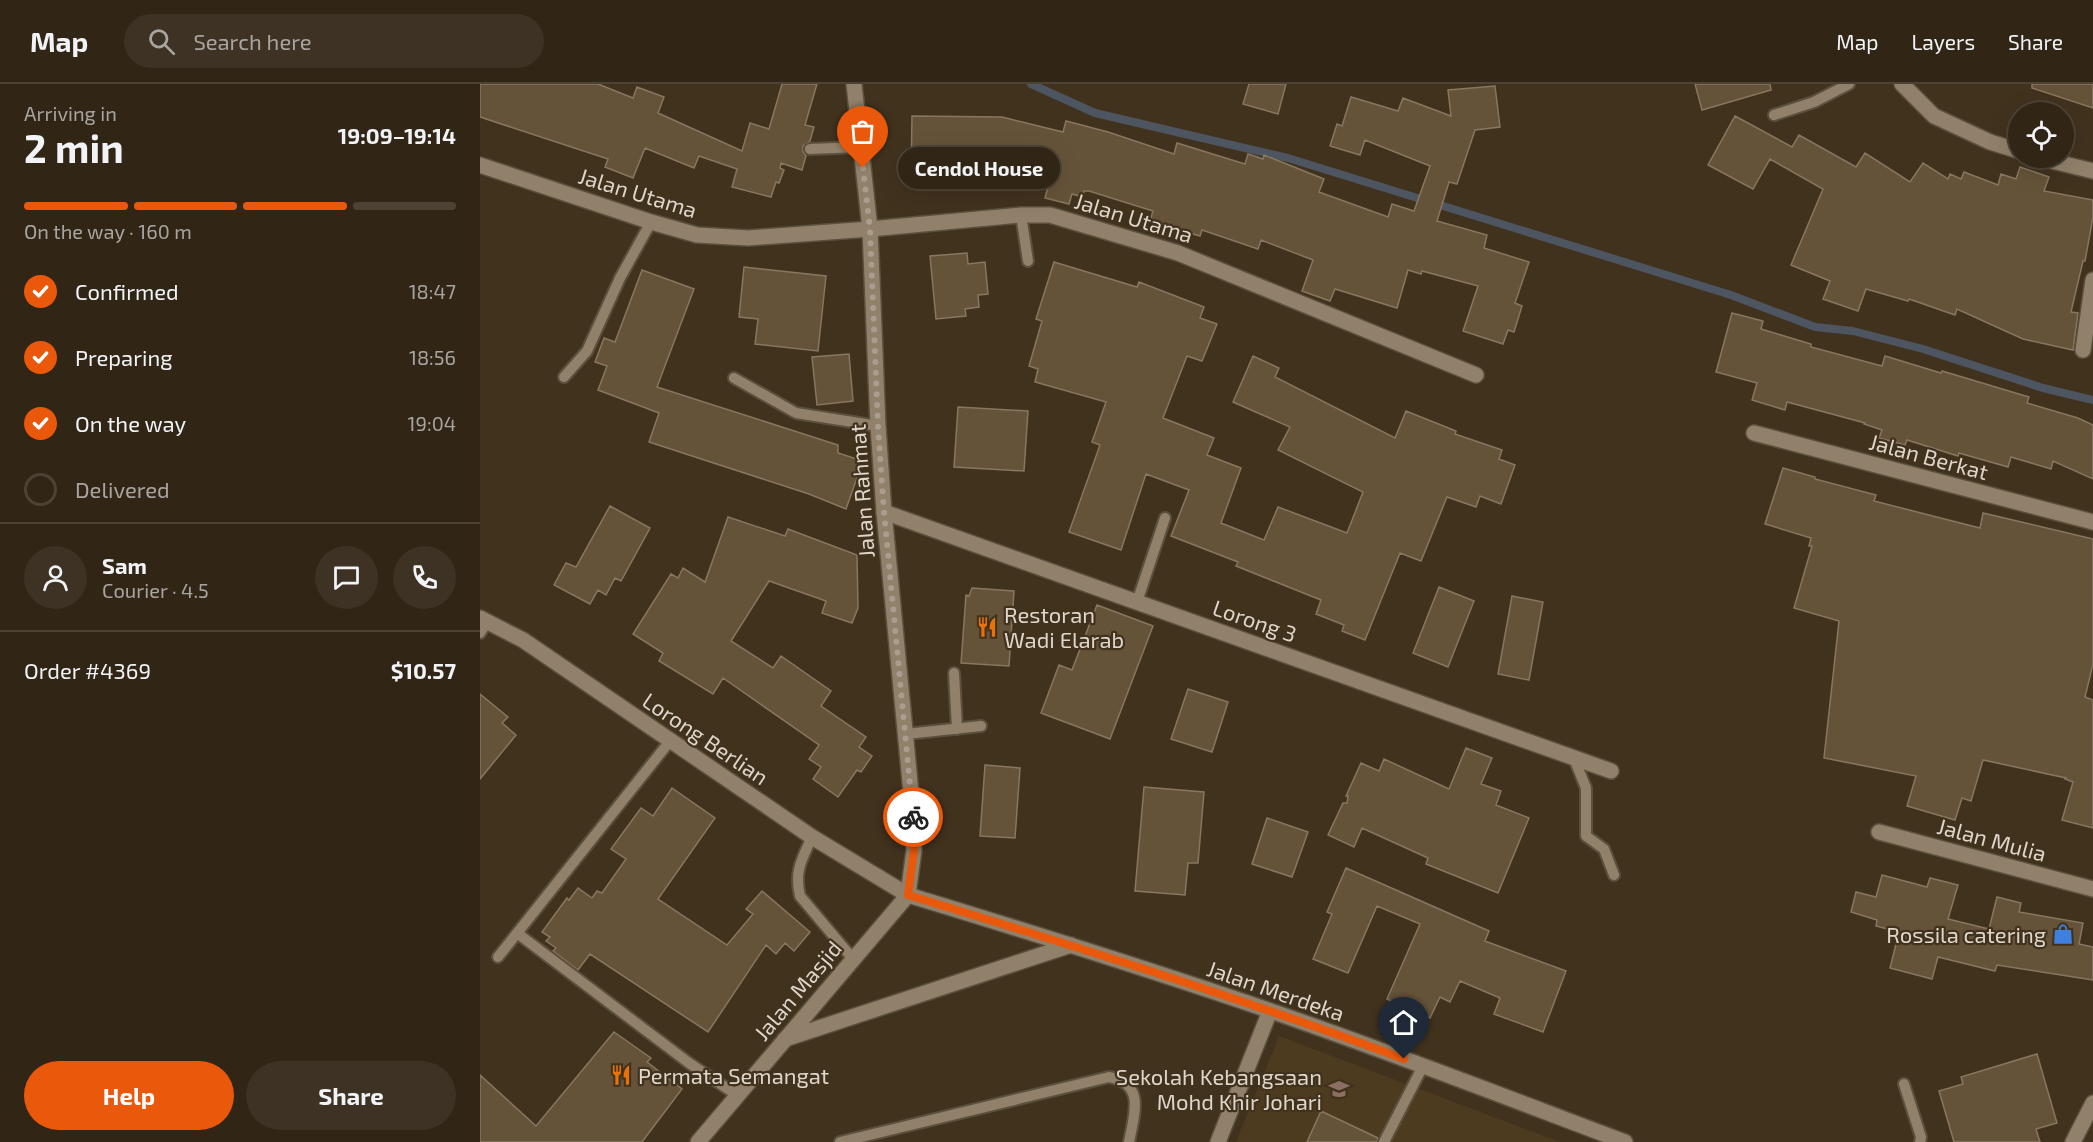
<!DOCTYPE html>
<html lang="en">
<head>
<meta charset="utf-8">
<style>
	:root { --surface:#312616; --page:#3d3223; --text:#f1f3f6; --muted:#a8a5a1; --line:#4c4335; --accent:#ea580c }
	body { margin:0; font-family:"Exo 2",sans-serif; background:var(--page); color:var(--text); height:100vh; display:flex; flex-direction:column; font-size:22px; white-space:nowrap }
	* { box-sizing:border-box; margin:0 }
	p { font-size:20px; color:var(--muted) }
	.icon { flex:none; width:33px; height:33px; fill:none; stroke:currentColor; stroke-width:2; stroke-linecap:round; stroke-linejoin:round }
	.map { position:relative; flex:1; overflow:hidden }
	.panel { display:flex; flex-direction:column; background:var(--surface); width:480px }
	.panel>* { flex:none }
	.fabs { position:absolute; left:1528px; top:18px; display:grid; gap:12px }
	.fabs a { display:grid; place-items:center; width:66px; height:66px; border-radius:50%; background:var(--surface); box-shadow:0 6px 24px #0002,0 0 0 2px var(--line); font-size:30px }
	.pin { position:absolute; display:grid; place-items:center; width:51px; height:51px; color:#fff; margin:-62px -26px; border-radius:50% 50% 50% 0; rotate:-45deg; box-shadow:0 0 6px #0007 }
	.pin .icon { rotate:45deg }
	.courier { position:absolute; display:grid; place-items:center; width:60px; height:60px; margin:-30px; border:4px solid #ea580c; border-radius:50%; background:#fff; color:#222; box-shadow:0 2px 8px #0007 }
	.bubble { position:absolute; height:42px; border-radius:21px; background:var(--surface); box-shadow:0 6px 24px #0002,0 0 0 2px var(--line); font-size:20px; font-weight:700; line-height:42px; text-align:center }
	.head em { font-style:normal; font-weight:700 }
	.head div { display:flex; flex-direction:column-reverse }
	.head { display:flex; align-items:center; justify-content:space-between; height:102px; padding:0 24px }
	h1 { font-size:39px; font-weight:700; line-height:45px }
	.bar { display:grid; grid-template-columns:repeat(4,1fr); gap:9px 6px; align-content:center; height:72px; padding:0 24px }
	.bar i { height:8px; border-radius:4px; background:var(--line) }
	.bar .active { background:var(--accent) }
	.bar p { grid-column:span 4 }
	.line { display:flex; align-items:center; gap:15px; padding:0 24px; border-top:2px solid var(--line) }
	.line div { flex:1 }
	.round { display:grid; place-items:center; flex:none; width:63px; height:63px; border-radius:32px; background:var(--page) }
	ol { padding:0 24px; list-style:none }
	li { display:flex; align-items:center; gap:18px; height:66px }
	li p { margin-inline-start:auto }
	li .icon { padding:6px; border-radius:50%; background:var(--accent); color:#fff; stroke-width:4 }
	li:last-child { color:var(--muted) }
	li i { width:33px; height:33px; border:3px solid var(--line); border-radius:50% }
	.action { display:flex; gap:12px; margin-top:auto; padding:12px 24px }
	.action a { flex:1; height:69px; border-radius:36px; background:var(--accent); color:#fff; font-size:24px; font-weight:700; line-height:69px; text-align:center }
	.action a+a { background:var(--page); color:var(--text) }
	header { display:flex; align-items:center; gap:36px; box-sizing:border-box; height:84px; padding:0 30px; background:var(--surface); border-bottom:2px solid var(--line) }
	header strong { font-size:28px }
	nav { display:flex; gap:33px; margin-inline-start:auto; font-size:21px }
	.search { width:420px; height:54px; background:var(--page); display:flex; align-items:center; gap:15px; box-sizing:border-box; padding:0 21px; border-radius:33px; color:var(--muted); font-size:22px }
	main { display:flex; flex:1; min-height:0 }
	.map>svg:first-child { display:block }
</style>
</head>
<body>
<header>
<strong>Map</strong>
<div class="search"><svg class="icon" aria-label="search" viewBox="0 0 24 24"><circle cx="10" cy="10" r="6"/><path d="M15 15l6 6"/></svg>Search here</div>
<nav><a>Map</a><a>Layers</a><a>Share</a></nav>
</header>
<main>
<section class="panel">
<div class="head"><div><h1>2 min</h1><p>Arriving in</p></div><em>19:09–19:14</em></div>
<div class="bar"><i class="active"></i><i class="active"></i><i class="active"></i><i></i><p>On the way · 160 m</p></div>
<ol>
<li><svg class="icon" aria-label="check" viewBox="0 0 24 24"><path d="M5 12l5 5 9-10"/></svg>Confirmed<p>18:47</p></li>
<li><svg class="icon" aria-label="check" viewBox="0 0 24 24"><path d="M5 12l5 5 9-10"/></svg>Preparing<p>18:56</p></li>
<li><svg class="icon" aria-label="check" viewBox="0 0 24 24"><path d="M5 12l5 5 9-10"/></svg>On the way<p>19:04</p></li>
<li><i></i>Delivered</li>
</ol>
<div class="line" style="height:108px"><a class="round"><svg class="icon" aria-label="person" viewBox="0 0 24 24"><circle cx="12" cy="8" r="4"/><path d="M4 21q1-7 8-7t8 7"/></svg></a><div><b>Sam</b><p>Courier · 4.5</p></div><a class="round"><svg class="icon" aria-label="chat" viewBox="0 0 24 24"><path d="M4 5h16v11H9l-5 4z"/></svg></a><a class="round"><svg class="icon" aria-label="phone" viewBox="0 0 24 24"><path d="M5 4h4l2 5-3 2q2 4 5 5l2-3 5 2v4C11 20 4 13 5 4z"/></svg></a></div>
<div class="line" style="height:78px"><div>Order #4369</div><b>$10.57</b></div>
<div class="action"><a>Help</a><a>Share</a></div>
</section>
<div class="map">
<svg width="1613" height="1058" viewBox="0 0 1613 1058">
	<rect width="100%" height="100%" fill="#41321e"/>
	<!-- built -->
	<path fill="#4d3b20" d="M799,952l281,106h-324z"/>
	<g fill="none" stroke-linecap="round" stroke-linejoin="round">
		<!-- stream -->
		<path stroke="#4d5560" stroke-width="8" d="M551,0l64,29 193,45 443,137 84,32 38,4 70,18 120,39 50,12"/>
	</g>
	<!-- building -->
	<path fill="#655339" stroke="#877760" stroke-width="1.5" d="M0,0h118l35,14 4,-11 27,10 -6,16 84,38 8,-28 19,6 13,-45h35l-12,41 9,2 -4,14 -7,5v6l3,4 -4,14 -21,-7 -1,5 4,2 -5,13 -3,-1 -5,15 -39,-10 5,-18 -38,-13 -5,12 -49,-20 -12,30 -28,-11 3,-8 -128,-42z
		M769,0h37l-8,30 -35,-10z
		M1215,0h75l1,6 -69,20z
		M1552,0h61v24l-61,-20z
		M1015,2l5,41 -25,3 -18,54 -8,-2 -12,39 50,14 -3,13 45,14 -14,41 7,3 -8,26 -6,-2 -5,14 -40,-13 15,-45 -56,-15 -1,3 -13,-4 -11,38 -62,-19 -5,12 -28,-10 11,-31 -52,-20 -3,9 -56,-19 -2,6 -50,-15 3,-10 -64,-20h-5l-1,6 -11,-3 -3,10 -24,-6 7,-27 -58,-15v20h-83l1,-60 90,1 61,15 3,-11 42,11 66,22 3,-11 68,21 3,-10 15,5 1,-4 60,24 -5,13 69,25 4,-13 22,7 16,-45 -65,-26 -5,15 -30,-9 7,-22 5,2 9,-29 47,14 5,-13 48,18 -3,-26z
		M1255,32l57,31 7,-12 57,32 9,-14 45,29 13,-19 25,16 2,-5 11,5 3,-7 34,13 3,-11 15,5 4,-12 29,10 -5,14 49,9v17l-8,44h-2l-12,51 7,1 -5,37 -50,-11 -66,-30 -2,6 -46,-16 -1,2 -42,-12 -8,22 -35,-12 7,-18 -39,-16 32,-76 -53,-30 -17,30 -45,-24z
		M487,169l1,11 17,-2 3,32 -10,1 1,12 -14,2 1,7 -30,3 -6,-63z
		M574,178l83,25 2,-5 65,25 -4,11 17,6 -15,37 -15,-5 -24,62 51,20 -7,17 34,13 -20,55 43,17 14,-33 69,26 16,-41 -85,-42 12,-23 -57,-25 20,-46 26,12 -4,9 120,61 11,-27 50,20 -1,3 47,16 -3,9 16,6 -14,39 -21,-8 -4,11 -29,-10 -26,64 -21,-8 -35,87 -23,-9 2,-6 -28,-11 5,-14 -85,-34 2,-4 -67,-26 18,-46 -43,-16 -25,76 -52,-18 31,-87 -8,-3 14,-40 -71,-20 3,-13 -9,-3 13,-45 -6,-2z
		M264,183l82,9 -8,75 -63,-7 3,-25 -19,-2z
		M162,186l52,19 -37,98 181,58v8l25,8 -17,48 -37,-15 -160,-52 10,-29 -61,-23 9,-24 -12,-4 9,-24 11,4z
		M1252,229l31,8 -2,8 50,15v3l71,19 3,-10 56,17 1,-2 87,26 -2,6 51,15 15,7v54l-40,-18 -2,8 -40,-12 -3,10 -49,-14 -1,3 -51,-16 -2,5 -26,-7 3,-8 -18,-6 1,-1 -78,-21 -2,8 -33,-10 5,-17 -41,-11z
		M369,270l4,47 -36,4 -5,-48z
		M478,323l70,4 -4,60 -70,-4z
		M1303,384l32,9v2l61,16 -2,6 106,27 3,-15 110,26v125l-8,33 8,3v128l-31,-8 11,-38 -8,-3 1,-1 -83,-18 -12,41 -9,-3 -7,22 -48,-14 9,-30 -92,-18 15,-137 -45,-13 18,-62h-3l2,-8 -46,-14z
		M130,422l40,22 -29,53 -6,-3 -9,17 -8,-5 -8,14 -36,-19 12,-22 10,4z
		M248,433l57,19 3,-7 69,26 1,53 -6,15 -30,-10 4,-12 -57,-20 -38,60 42,27 8,-12 50,35 -10,15 45,31 -7,10 13,9 -11,16 -4,-2 -19,27 -25,-18 8,-12 -12,-8 10,-14 -96,-67 -10,16 -54,-33 4,-8 -30,-19 38,-60 7,4 5,-10 22,14z
		M959,503l35,14 -26,66 -35,-14z
		M492,504l42,3 -5,75 -48,-3 5,-68 3,1z
		M1032,512l31,6 -14,78 -31,-6z
		M617,521l56,21 -43,113 -69,-26 18,-48 13,5z
		M708,605l40,13 -16,50 -41,-13z
		M0,610l28,23 -6,6 14,12 -36,44z
		M986,664l26,10 -11,26 20,7 -5,14 33,13 -31,75 -72,-29 2,-6 -66,-30 -8,19 -26,-12 15,-32h4l1,-7h-2l15,-33 18,8 5,-12 65,30z
		M505,681l35,3 -5,70 -35,-2z
		M664,703l60,5 -6,71h-10l-3,32 -50,-4z
		M192,704l43,30 -57,81 69,46 26,-31 -7,-5 16,-18 48,41 -16,19 -9,-8 -9,11 -10,-9 -58,87 -118,-78 -12,16 -25,-19 3,-3 -10,-7 4,-4 -8,-5 25,-34 2,2 9,-12 14,10 5,-7 5,2 24,-34 -15,-10 30,-41 12,8z
		M787,734l41,14 -16,45 -40,-13z
		M866,784l143,63 -4,10 81,30 -23,61 -49,-18 6,-16 -40,-17 -10,21 -10,-5 -10,21 -43,-19 33,-75 -43,-18 -29,67 -35,-14 19,-45 -5,-2z
		M1402,791l45,12 3,-9 28,7 -10,34 41,10 8,-32 24,6 -2,9 64,11 -4,21 14,3v33l-96,-15 -2,6 -57,-14 -6,22 -42,-11 9,-36 -23,-6 1,-6 -26,-8 5,-20 20,5z
		M134,948l37,26 -4,4 35,27 -40,53h-162v-67l56,51z
		M1557,970l20,69 -21,6 4,13h-86l-15,-51 24,-7 -2,-7z
		M841,1027l57,27 -1,4h-70z"/>
	<g fill="none" stroke-linecap="round" stroke-linejoin="round">
		<!-- lane casing -->
		<g stroke="#5b4f3d" stroke-width="14">
			<path id="lane" d="M1294,31l40,-13 35,-18
				M330,65l50,-2
				M541,131l7,46
				M84,293l23,-26 33,-73 31,-56
				M254,294l62,35 82,13
				M657,518l28,-84
				M0,549l8,-12
				M474,589l3,56
				M426,650l75,-8
				M1093,672l13,32v48l18,13 10,26
				M332,753c-10,22 -18,34 -12,59l53,63
				M37,849l172,130 48,32
				M18,873l172,-216
				M1424,1000l17,53 -1,5
				M360,1058l269,-65c37,6 25,38 20,65
				M904,1058l39,-76"/>
		</g>
		<!-- street casing -->
		<g stroke="#5b4f3d" stroke-width="18">
			<path id="street" d="M1422,0l32,32 56,26 29,9
				M1560,74l53,13
				M390,145l151,-14h29l128,38 298,122
				M1603,266l10,-70
				M1274,349l339,89
				M404,428l727,259
				M0,534l43,22 289,197 96,58
				M1399,748l214,57
				M738,1058l52,-131
				M1593,1058l20,-39"/>
		</g>
		<!-- secondary casing -->
		<g stroke="#5b4f3d" stroke-width="18">
			<path id="secondary" d="M374,0l16,145 8,197 6,86 28,291 2,47 -6,45
				M0,81l171,57 46,13 51,3 122,-9
				M428,811c122,37 243,75 363,116 119,41 237,87 354,131
				M305,955l286,-94
				M218,1058l210,-247"/>
		</g>
		<!-- lane -->
		<use href="#lane" stroke="#91816a" stroke-width="10"/>
		<!-- street -->
		<use href="#street" stroke="#91816a" stroke-width="15"/>
		<!-- secondary -->
		<use href="#secondary" stroke="#91816a" stroke-width="15"/>
	</g>
	<g fill="none" stroke-linecap="round" stroke-linejoin="round">
		<!-- done -->
		<path stroke="#a89d8e" stroke-width="6" stroke-dasharray="0 10.8" d="M383,84l7,61 8,197 6,86 29,305"/>
		<!-- route -->
		<path stroke="#ea580c" stroke-width="8" d="M433,733l1,33 -6,45c166,51 333,103 496,164"/>
	</g>
	<!-- icons -->
	<defs>
		<g id="restaurant-bare" transform="scale(1.62)"><path d="M-5-6h1v4h1v-4h1v4h1v-4h1v5L-1.5 .5V6h-2V.5L-5-1ZM5-6V6H3V1.5H1.5Q1.5-4 5-6Z" fill="#e8710a" stroke="#41321e" stroke-width="2.5" paint-order="stroke"/></g>
		<g id="shop-bare" transform="scale(1.62)"><path d="M-5-2.5h2.3a2.7 3.5 0 0 1 5.4 0H5L5.5 6h-11ZM-1.5-2.5h3a1.5 2.3 0 0 0-3 0Z" fill="#3f7fe0" stroke="#41321e" stroke-width="2.5" paint-order="stroke"/></g>
		<g id="school-bare" transform="scale(1.62)"><path d="M0-5L7-2L0 1L-7-2ZM-4 1L0 2.5L4 1V4Q0 6-4 4Z" fill="#8d6e63" stroke="#41321e" stroke-width="2.5" paint-order="stroke"/></g>
	</defs>
	<g fill-rule="evenodd">
		<use href="#restaurant-bare" x="507" y="543"/>
		<use href="#shop-bare" x="1583" y="850"/>
		<use href="#restaurant-bare" x="141" y="991"/>
		<use href="#school-bare" x="859" y="1005"/>
	</g>
	<g text-anchor="middle" dominant-baseline="central" stroke-width="4.5" stroke-linejoin="round" paint-order="stroke">
		<!-- street labels -->
		<g font-size="22" fill="#dfd6ca" stroke="#41321e">
			<text transform="translate(158 108) rotate(17)">Jalan Utama</text>
			<text transform="translate(654 133) rotate(17)">Jalan Utama</text>
			<text transform="translate(1449 372) rotate(15)">Jalan Berkat</text>
			<text transform="translate(381 407) rotate(-94)">Jalan Rahmat</text>
			<text transform="translate(775 536) rotate(19)">Lorong 3</text>
			<text transform="translate(226 654) rotate(34)">Lorong Berlian</text>
			<text transform="translate(1512 755) rotate(15)">Jalan Mulia</text>
			<text transform="translate(317 906) rotate(-50)">Jalan Masjid</text>
			<text transform="translate(796 906) rotate(19)">Jalan Merdeka</text>
		</g>
		<!-- poi labels -->
		<g font-size="22" fill="#dfd6ca" stroke="#41321e" text-anchor="start">
			<text x="524" y="530">Restoran<tspan x="524" dy="25">Wadi Elarab</tspan></text>
			<text x="1566" y="850" text-anchor="end">Rossila catering</text>
			<text x="158" y="991">Permata Semangat</text>
			<text x="842" y="992" text-anchor="end">Sekolah Kebangsaan<tspan x="842" dy="25">Mohd Khir Johari</tspan></text>
		</g>
	</g>
</svg>
<div class="fabs">
<a><svg class="icon" aria-label="locate" viewBox="0 0 24 24"><circle cx="12" cy="12" r="6"/><path d="M12 2v4M12 18v4M2 12h4M18 12h4"/></svg></a>
</div>
<div class="pin" style="left:383px;top:84px;background:#ea580c"><svg class="icon" aria-label="bag" viewBox="0 0 24 24"><path d="M5 8h14l-1 12H6zM9 8a3 3 0 0 1 6 0"/></svg></div>
<div class="pin" style="left:924px;top:975px;background:#1f2937"><svg class="icon" aria-label="home" viewBox="0 0 24 24"><path d="M3 11l9-7 9 7M6 9v11h12V9"/></svg></div>
<div class="courier" style="left:433px;top:733px"><svg class="icon" aria-label="bike" viewBox="0 0 24 24"><circle cx="6" cy="16" r="4"/><circle cx="18" cy="16" r="4"/><path d="M6 16l4-8h5l3 8M10 8l3 8H6M13 5h3"/></svg></div>
<div class="bubble" style="left:418px;top:63px;width:162px">Cendol House</div>
</div>
</main>
</body>
</html>
